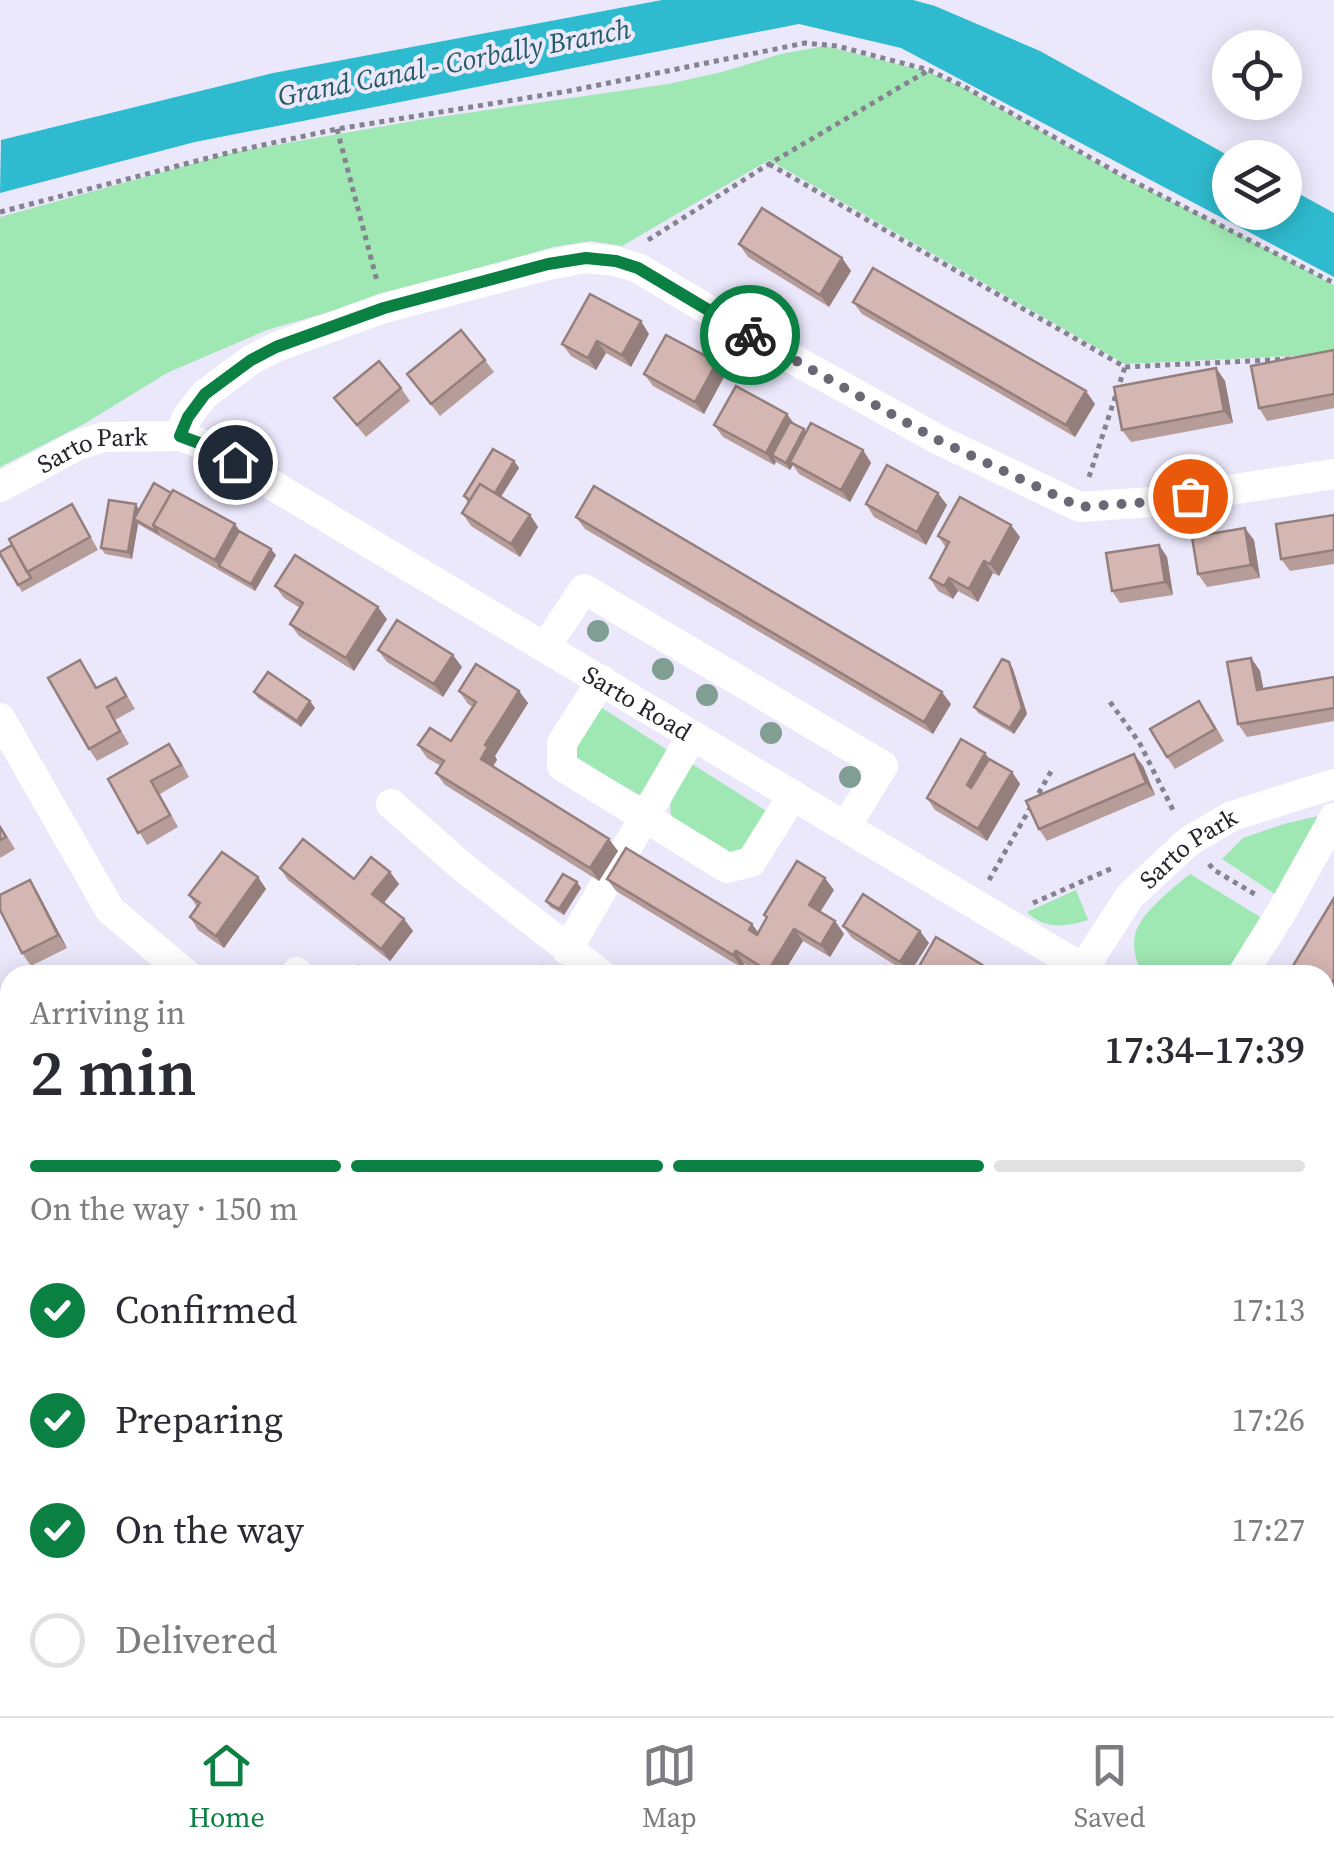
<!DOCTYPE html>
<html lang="en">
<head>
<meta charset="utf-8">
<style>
	:root { --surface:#fff; --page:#f2f2f3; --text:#2b2b33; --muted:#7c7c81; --line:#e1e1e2; --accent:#0b8043 }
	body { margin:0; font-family:"Source Serif 4",serif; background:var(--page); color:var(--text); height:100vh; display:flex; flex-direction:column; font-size:38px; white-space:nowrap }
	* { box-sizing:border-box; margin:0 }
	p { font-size:32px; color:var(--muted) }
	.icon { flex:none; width:55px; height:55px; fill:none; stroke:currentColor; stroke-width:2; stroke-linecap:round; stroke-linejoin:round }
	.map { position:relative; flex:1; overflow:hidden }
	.drawer { position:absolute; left:0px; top:965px; width:1335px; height:752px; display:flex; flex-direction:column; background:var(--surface); border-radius:30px 30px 0 0; box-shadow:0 5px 25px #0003 }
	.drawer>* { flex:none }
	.fabs { position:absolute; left:1212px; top:30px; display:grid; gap:20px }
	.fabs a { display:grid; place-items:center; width:90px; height:90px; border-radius:50%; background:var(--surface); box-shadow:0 5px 25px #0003; font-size:50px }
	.pin { position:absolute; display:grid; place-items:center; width:85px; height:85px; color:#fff; margin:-42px; border:5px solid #fff; border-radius:50%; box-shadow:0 2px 10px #0007 }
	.courier { position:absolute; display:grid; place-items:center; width:100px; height:100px; margin:-50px; border:8px solid #0b8043; border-radius:50%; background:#fff; color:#222; box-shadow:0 2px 12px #0007 }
	.headline em { font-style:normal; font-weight:600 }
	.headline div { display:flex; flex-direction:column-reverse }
	.headline { display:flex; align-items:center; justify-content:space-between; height:170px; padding:0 30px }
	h1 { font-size:65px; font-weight:600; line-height:75px }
	.bar { display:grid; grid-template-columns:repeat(4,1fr); gap:15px 10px; align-content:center; height:120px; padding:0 30px }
	.bar i { height:12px; border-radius:8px; background:var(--line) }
	.bar .on { background:var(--accent) }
	.bar p { grid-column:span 4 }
	ol { padding:0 30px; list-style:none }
	li { display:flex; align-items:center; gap:30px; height:110px }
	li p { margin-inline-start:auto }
	li .icon { padding:10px; border-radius:50%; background:var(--accent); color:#fff; stroke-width:4 }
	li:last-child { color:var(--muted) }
	li i { width:55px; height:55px; border:5px solid var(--line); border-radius:50% }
	.tabs { display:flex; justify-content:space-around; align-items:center; height:140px; border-top:2px solid var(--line); background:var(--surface); font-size:28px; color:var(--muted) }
	.tabs a { display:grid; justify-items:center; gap:5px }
	.tabs .on { color:var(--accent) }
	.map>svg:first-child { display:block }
</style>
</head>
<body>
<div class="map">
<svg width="1334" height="1716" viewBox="0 0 1334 1716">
	<rect width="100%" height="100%" fill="#ece8fc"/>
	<!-- green -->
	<path fill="#9fe7b3" d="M825,46l104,26 33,15 162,91 124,61 86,46v69l-209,10 -356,-204 -147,86 -31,-5 -38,6 -286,83 -100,43 -83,51 -84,43v-250l235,-65 190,-33 243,-35 54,-12 59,-18z
		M596,704l79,51 -29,40 -8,-1 -63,-36 1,-22z
		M692,764l79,50 -21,36 -16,4 -62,-37c-7,-19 11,-38 20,-53z
		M1318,816l-40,80 -56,-37 21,-21 41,-14z
		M1190,874l75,46 -30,55h-93c-5,-13 -10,-26 -7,-40 4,-21 39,-48 55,-61z
		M1076,890l12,30c-23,7 -43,10 -61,-8z
		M1325,1520l9,4v110l-9,-1z
		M329,1708h34v8h-56z"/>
	<!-- water -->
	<path fill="#2fbbcf" d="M662,0h251l22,6 105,45 191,106 -1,55h55v-26l49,27v64l-433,-229 -102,-24 -604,118 -195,51 1,-53 272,-67z"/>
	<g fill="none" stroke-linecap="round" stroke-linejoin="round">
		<!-- path -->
		<path stroke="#868391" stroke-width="5" stroke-dasharray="5 5" stroke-linecap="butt" d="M337,129l40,152
			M769,164l356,203 167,-8
			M0,212l235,-61 102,-22 232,-38 236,-48 32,3 92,24 34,16 162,91 209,106
			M648,240l121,-76 160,-94
			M1089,477l36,-110
			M1110,702l29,40 36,72
			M1209,864l5,6 44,26
			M989,880l64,-112
			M1033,903l82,-36
			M531,975l14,-10
			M1325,1584l9,3
			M0,1703l10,-5
			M369,1716v-8"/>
		<!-- minor -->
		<g stroke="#fff" stroke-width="30">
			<path id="s1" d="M180,436l27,10 887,529"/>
			<path id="s2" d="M0,487l76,-41 27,-9 77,-1 7,-19 18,-23 46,-34 25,-13 108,-39 164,-43 37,-7 30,3 23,7 119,71 180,100 143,68 71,-5 183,-28"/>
			<path d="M546,646l38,-57 299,177 -37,60"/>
			<path d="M602,680l-40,63v23l165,102 24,-6 42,-67"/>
			<path d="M0,718l110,192 77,65"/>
			<path d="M391,804l74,65 137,106"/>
			<path d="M567,950l125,-214"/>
			<path d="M295,975l2,-3"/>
			<path id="s3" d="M1079,975l51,-79 59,-55 43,-25 102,-32"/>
			<path d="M1242,975l40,-64 52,-93"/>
			<path d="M1325,1112l9,5"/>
			<path d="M0,1257l10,-4"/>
			<path d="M0,1410l10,22"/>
			<path d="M1325,1495l9,4"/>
			<path d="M1325,1655l9,2"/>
			<path d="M142,1708l4,8"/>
			<path d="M421,1708l14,5"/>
			<path d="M193,1716l25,-8"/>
			<path d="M816,1716v-8"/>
		</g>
	</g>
	<!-- trees -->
	<g fill="#809e92">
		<circle cx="598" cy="631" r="11"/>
		<circle cx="663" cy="669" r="11"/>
		<circle cx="707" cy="695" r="11"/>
		<circle cx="771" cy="733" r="11"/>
		<circle cx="850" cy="777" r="11"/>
	</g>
	<!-- wall -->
	<path fill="#b69d99" d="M739,244l103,14 9,13 -22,36 -81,-50z
		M853,302l242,102 -20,33 -213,-123z
		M649,334l-18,33 -25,-14 -10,17 -25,-14 -9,-12z
		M1334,350v58l-67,13 -8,-13z
		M485,360l9,12 -54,44 -33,-42z
		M717,362l8,13 -21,39 -51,-28 -9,-12z
		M1216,368l9,13 8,42 -102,19 -9,-12z
		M401,388l9,13 -44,36 -32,-39z
		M714,425l90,4 2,3 57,18 8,13 -21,39 -51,-28 -6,-9 -3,5 -14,-8 -2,3 -51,-28z
		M514,461l5,7 -18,29 29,18 8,12 -18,30 -49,-31 -9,-13 6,-10 -4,-7z
		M866,504l81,1 -21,40 -52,-28z
		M139,509l100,22 37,24 -21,36 -117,-67 -6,35 -27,-5 -4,-6z
		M1334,515v49l-44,7 -9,-12z
		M80,517l18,33 -76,42 -22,-38z
		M576,517l375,187 -18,30 -348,-205z
		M938,536l82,1 -21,39 -6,-3 -15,29 -20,-11 -5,8 -15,-8 -8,-13 16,-30z
		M1254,540l6,38 -53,9 -9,-13z
		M1159,545l8,12 6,38 -53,8 -8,-12z
		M275,586l112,33 -33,52 -55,-35 -9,-12 10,-16 -16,-10z
		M378,650l84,17 -19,30 -56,-35z
		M1251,658l9,13 3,18 71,-12v44l-87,16 -9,-13z
		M1009,662l4,7 14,45 -13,20 -36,-21 -4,-6z
		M89,673l8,15 27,2 11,19 -20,11 14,24 -32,17 -8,-12z
		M459,691h60l9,12 -33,53 2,4 -4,7 125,84 -19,30 -154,-96 -9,-12 5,-7 -14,-8 -9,-13 33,-4 22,-34 -5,-3z
		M254,692l61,16 -14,19 -43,-29z
		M1208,713l16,28 -49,28 -8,-12z
		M985,753l4,6 23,13 8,12 -33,57 -52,-31 -8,-12z
		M178,756l11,21 -29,17 18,33 -31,18 -39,-66z
		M1143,766l12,29 -108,46 -8,-12z
		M0,825l15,24 -15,9z
		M280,868l74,11 36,-7 9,12 -15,19 20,16 9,12 -23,30 -102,-81z
		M258,877l8,12 -42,59 -26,-18 -8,-13 7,-10 -8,-12z
		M607,879l151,53 8,-14 -2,-3 70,-25 -14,22 15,9 9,13 -14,23 -27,-16 -21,34h-19l-19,-11 -2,4 -126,-77z
		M30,880l8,13 29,55 -36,18 -9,-13z
		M581,888l-17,27 -14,-8 -4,-6z
		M1334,898v149l-9,-6v-40l2,-4 -2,-1v-21h-29l-5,-6z
		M843,926l86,17 -20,31 -57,-36z
		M0,1092l10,2v68l-10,-2z
		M1325,1177l9,5v65l-9,-10z
		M0,1525l10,22v126l-10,-20z
		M1133,1708h74l-4,8h-52z
		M1219,1708h89l2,3 -3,5h-76l-8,-4z"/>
	<!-- shaded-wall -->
	<path fill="#947f7d" d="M842,258l9,13 -22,36 -9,-12z
		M641,321l8,13 -18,33 -9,-12z
		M597,341l9,12 -10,17 -8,-12z
		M717,362l8,13 -21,39 -9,-12z
		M1216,368l9,13 8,42 -9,-12z
		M1086,391l9,13 -20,33 -9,-12z
		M787,414l9,12 -24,29 4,7 -2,3 -8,-12z
		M804,429l5,6 -19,27 3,3 -3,5 -4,-7z
		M863,450l8,13 -21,39 -9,-12z
		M514,461l5,7 -21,33 -4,-6z
		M938,493l9,12 -21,40 -9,-13z
		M136,504l4,7 -6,8 4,5 -6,35 -4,-7z
		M530,515l8,12 -18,30 -9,-13z
		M235,524l9,13 -25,29 -4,-6z
		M1011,525l9,12 -21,39 -9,-12z
		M1245,528l9,12 6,38 -9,-13z
		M1159,545l8,12 6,38 -8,-13z
		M271,549l5,6 -21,36 -4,-7z
		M984,561l9,12 -15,29 -9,-13z
		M949,578l9,13 -5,8 -9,-13z
		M378,607l9,12 -33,52 -8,-13z
		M453,655l9,12 -19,30 -9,-13z
		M1251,658l9,13 6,31 -9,-12z
		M1009,662l4,7 14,45 -13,20 -4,-6z
		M519,691l9,12 -33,53 2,4 -8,12 -8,-13 4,-14z
		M942,692l9,12 -18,30 -9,-12z
		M310,701l5,7 -14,19 -4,-6z
		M985,753l9,13 -19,32 -8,-13z
		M1134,754l9,12 12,29 -9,-12z
		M1012,772l8,12 -33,57 -9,-12z
		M609,839l9,12 -19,30 -9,-13z
		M390,872l9,12 -18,22 -9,-12z
		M258,877l8,12 -42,59 -8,-12z
		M825,878l9,12 -17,27 -8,-12z
		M30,880l8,13 29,55 -9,-13z
		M577,882l4,6 -17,27 -5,-6z
		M404,919l9,12 -23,30 -9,-12z
		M835,921l9,13 -14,23 -9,-12z
		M752,924l9,12 -12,-6z
		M794,929l9,12 -21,34h-11l-3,-4z
		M920,931l9,12 -20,31 -9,-12z
		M736,951l8,13 -2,4 -9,-13z
		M1334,979v21l-7,-10z
		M1334,1283v27l-6,9 -3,-4v-17z
		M1331,1395l3,5v20l-8,19 -1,-31z
		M0,1525l10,22v6l-10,-22z
		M735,1708h8l1,8h-10z
		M910,1708h10l-1,8h-10z
		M1192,1708h15l-4,8h-15z
		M1297,1708h11l2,3 -3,5h-14z"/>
	<!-- building -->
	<path fill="#d4b6b2" stroke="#947f7d" stroke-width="2.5" d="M762,208l80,50 -22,37 -81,-51z
		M873,268l213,123 -20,34 -213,-123z
		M590,294l51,27 -19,34 -25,-14 -9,17 -26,-14z
		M461,330l24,30 -54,44 -24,-30z
		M666,335l51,27 -22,40 -51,-28z
		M1334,350v44l-75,14 -8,-42z
		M379,361l22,27 -44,37 -23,-27z
		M1216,368l8,43 -102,19 -8,-43z
		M736,386l51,28 -21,39 -52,-28z
		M790,422l14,7 -18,34 -14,-8z
		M811,423l52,27 -22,40 -51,-28z
		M493,449l21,12 -19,32 -15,-9 -10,16 -6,-4z
		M887,465l51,28 -21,39 -51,-28z
		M154,483l17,10 -18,32 4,7 -23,-13z
		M480,484l50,31 -19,29 -49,-31z
		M594,486l348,206 -18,30 -348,-205z
		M173,490l62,34 -20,36 -62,-35z
		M960,497l51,28 -21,39 -6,-3 -15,28 -20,-11 -5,8 -14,-8 19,-36 -11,-6z
		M109,500l27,4 -8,48 -27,-4z
		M72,504l18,33 -63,35 -18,-33z
		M1334,515v35l-53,9 -5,-35z
		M1245,528l6,37 -53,9 -6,-37z
		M239,531l32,18 -20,35 -32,-18z
		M12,545l19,33 -13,7 -18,-31v-2z
		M1159,545l6,37 -53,9 -6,-38z
		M295,555l83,52 -32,51 -56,-34 13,-21 -28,-17z
		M397,620l56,35 -19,29 -56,-34z
		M1251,658l6,32 77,-13v31l-96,16 -11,-62z
		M1002,659l7,3 13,46 -12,20 -36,-21z
		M80,660l16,28 20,-10 10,18 -19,11 13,24 -31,18 -41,-71z
		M476,664l43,27 -34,54 3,2 -7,12 128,80 -19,29 -154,-95 8,-12 -26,-16 12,-17 21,13 25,-39 -17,-11z
		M268,672l42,29 -13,20 -43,-29z
		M1199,701l16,28 -48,28 -17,-28z
		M961,739l24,14 -18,32 4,3 18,-29 23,13 -34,57 -51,-31z
		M169,744l12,21 -30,16 19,34 -32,18 -30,-54z
		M1134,754l12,29 -107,46 -13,-28z
		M0,827l6,10 -6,3z
		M303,839l51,40 17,-22 19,15 -18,22 32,25 -23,30 -101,-81z
		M626,848l126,76 -3,6 8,5 10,-18 -3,-2 33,-54 28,17 -16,27 26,16 -14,24 -27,-16 -26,42 -32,-20 -3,4 -126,-76z
		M222,852l36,25 -42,59 -26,-19 10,-14 -11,-8z
		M563,874l14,8 -18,27 -13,-8z
		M30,880l28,55 -36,18 -22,-43v-15z
		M863,894l57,37 -20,31 -57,-36z
		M1334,898v81l-7,11 -2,-1v-14h-23l-11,-6z
		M936,937l63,38h-73l-9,-5z
		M359,966l12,9h-19z
		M1327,997l7,4v39l-9,-6v-33z
		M0,1092l10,2v58l-10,-2z
		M1325,1177l9,5v58l-9,-6v-7l4,-6 -4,-3z
		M1325,1256l9,6v21l-9,15z
		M1325,1393l6,2 -6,13z
		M0,1531l10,22v77l-10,5z
		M10,1638v30l-2,1 -8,-16v-11z
		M1329,1691l5,2v23h-16l4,-8h3v-8z
		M634,1708h101l-1,8h-101z
		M871,1708h39l-1,8h-39z
		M1123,1708l15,5 -2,3h-17z
		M1150,1708h42l-4,8h-19z
		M1230,1708h67l-4,8h-44z"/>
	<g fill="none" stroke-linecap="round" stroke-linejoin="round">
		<!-- done -->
		<path stroke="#6b6875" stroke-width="10" stroke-dasharray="0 18" d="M750,335l186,104 144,68 71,-5 39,-6"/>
		<!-- route -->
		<path stroke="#0b8043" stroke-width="12" d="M235,462l-28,-16 -27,-10 8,-19 17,-23 46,-34 25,-13 108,-39 164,-44 38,-6 30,3 22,7 112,67"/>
	</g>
	<g text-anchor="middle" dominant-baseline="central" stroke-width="8" stroke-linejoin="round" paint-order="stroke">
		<!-- street labels -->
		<g font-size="25" fill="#25232c" stroke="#ece8fc">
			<text stroke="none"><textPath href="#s2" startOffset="102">Sarto Park</textPath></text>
			<text stroke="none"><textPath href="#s1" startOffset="530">Sarto Road</textPath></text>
			<text stroke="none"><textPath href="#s3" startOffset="170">Sarto Park</textPath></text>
		</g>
		<!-- water labels -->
		<g font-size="28" font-style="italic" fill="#255b64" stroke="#ece8fc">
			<text transform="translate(454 62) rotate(-11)">Grand Canal - Corbally Branch</text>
		</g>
	</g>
</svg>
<div class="fabs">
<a><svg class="icon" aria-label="locate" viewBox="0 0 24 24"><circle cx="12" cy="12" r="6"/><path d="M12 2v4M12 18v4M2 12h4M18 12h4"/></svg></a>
<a><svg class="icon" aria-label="layers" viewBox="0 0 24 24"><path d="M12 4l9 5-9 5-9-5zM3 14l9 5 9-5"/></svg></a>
</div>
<div class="pin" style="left:1190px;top:496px;background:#ea580c"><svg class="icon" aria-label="bag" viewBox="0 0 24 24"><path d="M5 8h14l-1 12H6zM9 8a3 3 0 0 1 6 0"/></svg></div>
<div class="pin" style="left:235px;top:462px;background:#1f2937"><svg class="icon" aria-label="home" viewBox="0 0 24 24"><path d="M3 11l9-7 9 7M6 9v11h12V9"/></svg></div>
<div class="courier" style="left:750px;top:335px"><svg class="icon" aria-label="bike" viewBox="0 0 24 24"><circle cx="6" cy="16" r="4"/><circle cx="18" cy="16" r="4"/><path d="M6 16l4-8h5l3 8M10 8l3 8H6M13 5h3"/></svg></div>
<section class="drawer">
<div class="headline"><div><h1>2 min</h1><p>Arriving in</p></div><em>17:34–17:39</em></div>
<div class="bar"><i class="on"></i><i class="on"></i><i class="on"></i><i></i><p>On the way · 150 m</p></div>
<ol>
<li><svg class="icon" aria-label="check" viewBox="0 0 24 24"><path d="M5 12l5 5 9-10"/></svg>Confirmed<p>17:13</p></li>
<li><svg class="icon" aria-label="check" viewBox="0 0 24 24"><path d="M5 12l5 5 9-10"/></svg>Preparing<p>17:26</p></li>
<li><svg class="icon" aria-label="check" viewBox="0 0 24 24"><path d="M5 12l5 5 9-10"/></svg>On the way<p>17:27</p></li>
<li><i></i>Delivered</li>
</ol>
</section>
</div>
<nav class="tabs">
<a class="on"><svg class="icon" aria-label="home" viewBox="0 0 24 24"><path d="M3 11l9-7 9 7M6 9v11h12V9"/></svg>Home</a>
<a><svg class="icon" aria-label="map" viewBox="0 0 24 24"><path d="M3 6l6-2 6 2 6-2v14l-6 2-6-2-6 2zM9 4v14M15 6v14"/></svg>Map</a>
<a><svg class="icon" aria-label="saved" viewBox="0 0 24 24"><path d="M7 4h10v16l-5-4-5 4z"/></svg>Saved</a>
</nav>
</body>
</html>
